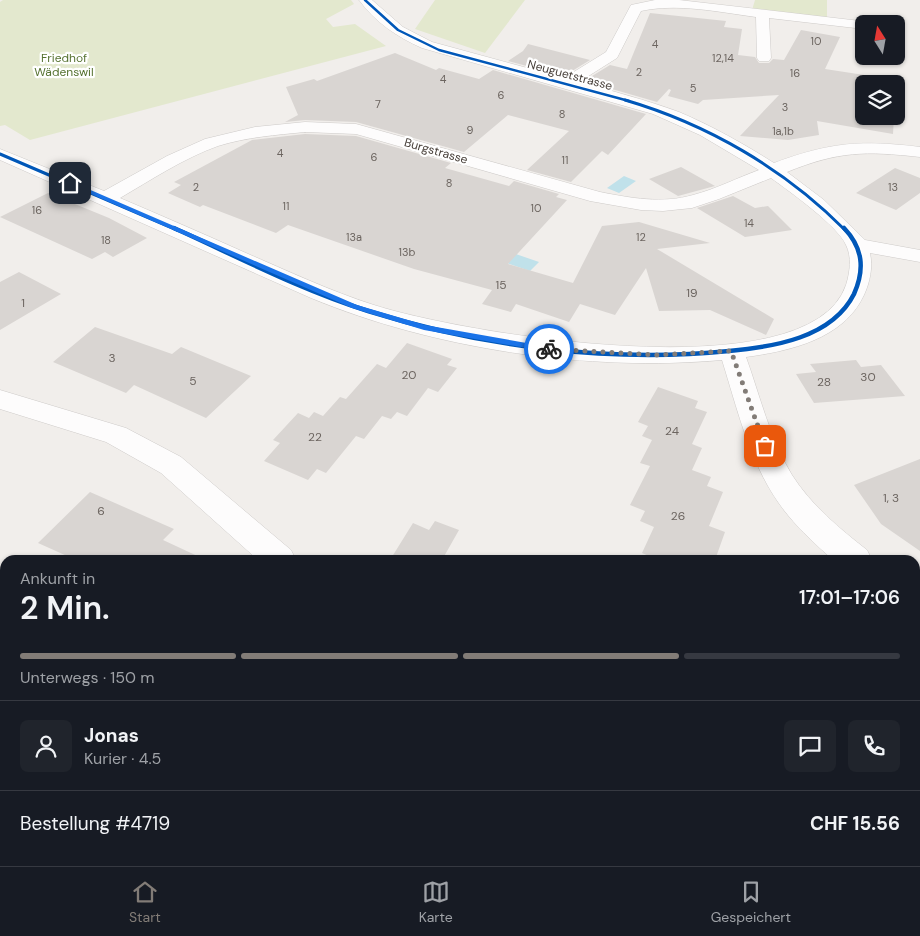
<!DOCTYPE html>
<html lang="de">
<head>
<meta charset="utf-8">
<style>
	:root { --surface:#171b24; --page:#20242c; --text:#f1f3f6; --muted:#9ea1a6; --line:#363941; --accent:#827c77 }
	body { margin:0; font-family:"DM Sans",sans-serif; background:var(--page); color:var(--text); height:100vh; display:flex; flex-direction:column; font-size:19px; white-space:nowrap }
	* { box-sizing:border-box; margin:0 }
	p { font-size:16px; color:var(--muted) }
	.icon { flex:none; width:28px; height:28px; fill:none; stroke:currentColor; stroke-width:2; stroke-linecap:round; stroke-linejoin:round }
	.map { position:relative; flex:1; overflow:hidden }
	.panel { position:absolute; left:0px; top:555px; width:920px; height:311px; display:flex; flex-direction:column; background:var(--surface); border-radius:15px 15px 0 0; box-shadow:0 1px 4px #0004 }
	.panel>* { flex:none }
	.needle { width:32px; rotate:349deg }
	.controls { position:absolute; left:855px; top:15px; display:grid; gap:10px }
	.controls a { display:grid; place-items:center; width:50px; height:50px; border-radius:8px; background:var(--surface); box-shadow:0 1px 4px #0004; font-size:25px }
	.pin { position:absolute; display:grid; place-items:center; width:42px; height:42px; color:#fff; margin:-21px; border-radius:10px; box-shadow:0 2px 8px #0006 }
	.courier { position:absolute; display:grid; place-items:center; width:50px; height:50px; margin:-25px; border:4px solid #1a73e8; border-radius:50%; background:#fff; color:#222; box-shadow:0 1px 6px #0007 }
	.head em { font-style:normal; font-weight:600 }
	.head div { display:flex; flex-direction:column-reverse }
	.head { display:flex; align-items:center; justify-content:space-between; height:85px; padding:0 20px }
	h1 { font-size:32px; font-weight:600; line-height:38px }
	.bar { display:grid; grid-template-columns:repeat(4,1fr); gap:8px 5px; align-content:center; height:60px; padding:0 20px }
	.bar i { height:6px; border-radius:4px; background:var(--line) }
	.bar .current { background:var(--accent) }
	.bar p { grid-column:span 4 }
	.line { display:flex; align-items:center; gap:12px; padding:0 20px; border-top:1px solid var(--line) }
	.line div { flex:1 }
	.round { display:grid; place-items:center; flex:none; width:52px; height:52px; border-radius:8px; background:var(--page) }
	.menu { display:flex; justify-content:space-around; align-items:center; height:70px; border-top:1px solid var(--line); background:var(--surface); font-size:14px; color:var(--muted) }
	.menu a { display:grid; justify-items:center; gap:2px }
	.menu .current { color:var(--accent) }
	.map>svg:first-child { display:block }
</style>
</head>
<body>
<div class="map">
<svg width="920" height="866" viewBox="0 0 920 866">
	<rect width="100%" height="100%" fill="#f1eeeb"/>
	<!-- green -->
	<path fill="#e3e8ce" d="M3,0h348l3,4 -28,15 7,8 22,-3 31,22 -356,94 -25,-15 -5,1v-124z
		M435,0h90l-40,53 -70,-24z
		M755,0h72v19l-75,-9z"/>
	<!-- water -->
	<path fill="#c0e1ea" d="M624,176l12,5 -17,12 -12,-5z
		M510,252l29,10 -9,9 -29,-10z"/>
	<!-- building -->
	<path fill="#d9d5d2" d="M650,13l76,8 -2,6 18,2 -4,26 17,2 4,6h10l4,-4 11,1 17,-30 39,7 -15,32 72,11 -1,12v-8h-32v32h30l-1,18 -76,-13 2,14 -31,5 -48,-4 39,-41 -76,5 -5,4 -30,-8 3,-6 -2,-1 -12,13 -73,-21 26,-16 17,4z
		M528,44l62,16 -26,16 -56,-15 15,-10z
		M395,53l41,17 3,-2 40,11 14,-9 153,44 -38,41 -6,-4 -31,31 -44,-12 42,-39 -61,-16 -44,37 -108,-30 -51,-2 -20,2 13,-7 -12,-28 28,-8 3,2z
		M305,134l51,2 95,27 -6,5 64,18 5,-5 45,13 -3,3 11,3 -59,64 65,19 29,-57 37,-4 71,21 -53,6 117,70 -8,16 -56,-25 -51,1 -13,-43 -31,47 -35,-11 -11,18 -53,-18 -5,8 -29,-8 10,-14 -78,-21 -126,-44 -12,8 -73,-28 -3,2 -32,-14 13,-8 -7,-3 78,-42z
		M681,167l34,19 -37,10 -29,-17z
		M895,168l25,10v15l-24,17 -40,-17z
		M48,193l61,25 38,20 -34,19 -8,-5 -13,7 -92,-42z
		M733,196l22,12 13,-2 24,24 -47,7 -48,-29z
		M19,272l42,22 -61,36v-48z
		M95,327l77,27 9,-7 70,29 -45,42 -72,-33 -8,8 -73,-31z
		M407,343l45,16 -5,6 10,3 -19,24 -10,-4 -21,28 -10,-4 -6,7 -9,-3 -18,23 -8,-3 -30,37 -9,-4 -9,11 -44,-19 16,-18 -7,-3 25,-27 11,5 5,-6 9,4 17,-19 6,2 31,-35 9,4z
		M856,360l5,7 20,-2 24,31 -91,7 -18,-29 20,-2 -6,-8z
		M658,387l40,14 -3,7 12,4 -15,32 10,4 -10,22 19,7 -4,9 16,6 -14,34 16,6 -10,28h-57l-16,-7 12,-26 -14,-6 5,-10 -15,-6 20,-39 -10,-3 12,-23 -10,-4 6,-10 -10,-4z
		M920,459v92l-39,-27 -27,-39z
		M90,492l84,37 -11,11 43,20h-130l-38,-17z
		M435,521l24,9 -17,30h-52l23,-37 16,7z"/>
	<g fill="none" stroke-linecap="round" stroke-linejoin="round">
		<!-- street casing -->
		<g stroke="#cecbc9" stroke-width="1">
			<path id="street" d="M359,0h13l31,27 29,15 132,36 42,-26 25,-47 24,-5h24l190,22 1,2h-6v5l-95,-11 2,40 -2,3h-10l-2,-3 -1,-41c-38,-5 -78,-14 -115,-6l-24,47 -38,24c33,9 67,18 100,30 33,14 65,32 95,51 57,-21 87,-23 146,-16v10c-55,-6 -81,-6 -133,15l37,28 41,40 55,10v12l-50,-9c3,14 0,29 -6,42 -20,44 -74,56 -118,62 14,39 24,82 46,118 19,30 48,54 75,75l5,10h-39c-20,-18 -40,-36 -55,-58 -29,-42 -41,-94 -56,-142 -133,12 -288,-11 -411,-62l-311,-138v-11l104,42 63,-35 38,-17 50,-12 50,-5 51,2 244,68c30,6 63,12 93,3 23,-6 44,-17 66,-25l-59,-35 -47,-21 -231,-66c-25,-11 -47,-26 -63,-48zM305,132l51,2 234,67 51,9 22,1 29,-3 27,-9 52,-21c18,13 67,48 75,67 6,12 4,27 0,40 -37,109 -389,47 -472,20 -44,-14 -86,-34 -128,-52 -42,-19 -84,-37 -126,-55 31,-18 64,-40 98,-52 29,-9 58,-11 87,-14z
				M0,390l126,38 55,29 110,93 5,10h-38l-97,-87 -55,-31 -106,-33z
				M915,588l5,2v31l-5,-2z
				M520,861h44l2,5h-44z"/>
		</g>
		<!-- street -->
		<use href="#street" fill="#fdfcfc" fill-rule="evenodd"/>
		<!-- cycleway-far2 casing -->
		<g stroke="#fff" stroke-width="4.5">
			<path id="cycleway-far2" d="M365,0l33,30 41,20 190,51"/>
		</g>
		<!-- cycleway-far1 casing -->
		<g stroke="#fff" stroke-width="5">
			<path id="cycleway-far1" d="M625,100c82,24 160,69 220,130
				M0,154l177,76"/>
		</g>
		<!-- cycleway casing -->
		<g stroke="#fff" stroke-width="7">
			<path id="cycleway" d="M174,228c64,29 127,62 194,83 115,36 242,52 361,40 44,-4 103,-13 125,-57 11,-25 9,-46 -10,-66"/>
		</g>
		<!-- cycleway-far2 -->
		<use href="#cycleway-far2" stroke="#0057b8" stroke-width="2.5"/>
		<!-- cycleway-far1 -->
		<use href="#cycleway-far1" stroke="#0057b8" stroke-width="3"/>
		<!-- cycleway -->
		<use href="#cycleway" stroke="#0057b8" stroke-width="4.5"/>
	</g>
	<!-- route -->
	<path fill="#1a73e8" d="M68,182h4l285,123 68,20 124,22 3,2 -3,3 -125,-22 -72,-22 -284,-124z"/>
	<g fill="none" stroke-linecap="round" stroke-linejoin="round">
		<!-- done -->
		<path stroke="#827c77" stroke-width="5" stroke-dasharray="0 9" d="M549,349l108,6 74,-4 34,95"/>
	</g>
	<g text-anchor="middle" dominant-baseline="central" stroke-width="4.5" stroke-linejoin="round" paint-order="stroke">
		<!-- far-number labels -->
		<g font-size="11" fill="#6c6560">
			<text x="816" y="41">10</text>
			<text x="655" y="44">4</text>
			<text x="723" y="58">12,14</text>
			<text x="639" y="72">2</text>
			<text x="795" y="73">16</text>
			<text x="443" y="79">4</text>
			<text x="693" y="88">5</text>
			<text x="501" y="95">6</text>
			<text x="378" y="104">7</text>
			<text x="785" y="107">3</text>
			<text x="562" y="114">8</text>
			<text x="470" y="130">9</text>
			<text x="783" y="131">1a,1b</text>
			<text x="280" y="153">4</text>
			<text x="374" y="157">6</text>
			<text x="565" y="160">11</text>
			<text x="449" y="183">8</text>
			<text x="196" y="187">2</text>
			<text x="893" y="187">13</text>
			<text x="286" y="206">11</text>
			<text x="536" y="208">10</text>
			<text x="37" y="210">16</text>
			<text x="749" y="223">14</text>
			<text x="354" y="237">13a</text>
			<text x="641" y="237">12</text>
			<text x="106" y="240">18</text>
			<text x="407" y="252">13b</text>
		</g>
		<!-- far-park labels -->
		<g font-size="12" fill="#567231" stroke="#fff">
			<text x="64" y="58">Friedhof<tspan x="64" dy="14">Wädenswil</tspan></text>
		</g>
		<!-- far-street labels -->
		<g font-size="12" fill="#463e38" stroke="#fff">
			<text transform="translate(570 75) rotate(15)">Neuguetstrasse</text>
			<text transform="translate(436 151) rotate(16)">Burgstrasse</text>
		</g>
		<!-- number labels -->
		<g font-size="12" fill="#6c6560">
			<text x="501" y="285">15</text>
			<text x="692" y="293">19</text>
			<text x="23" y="303">1</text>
			<text x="112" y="358">3</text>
			<text x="409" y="375">20</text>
			<text x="868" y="377">30</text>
			<text x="193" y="381">5</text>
			<text x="824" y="382">28</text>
			<text x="672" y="431">24</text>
			<text x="315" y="437">22</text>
			<text x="891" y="498">1, 3</text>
			<text x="101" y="511">6</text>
			<text x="678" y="516">26</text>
		</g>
	</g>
</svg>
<div class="controls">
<a><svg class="needle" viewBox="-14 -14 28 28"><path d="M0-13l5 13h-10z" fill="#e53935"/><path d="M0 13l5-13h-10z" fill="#9ea1a6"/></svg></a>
<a><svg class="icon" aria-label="layers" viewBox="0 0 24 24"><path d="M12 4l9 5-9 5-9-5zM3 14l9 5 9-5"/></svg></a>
</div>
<div class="pin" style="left:765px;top:446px;background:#ea580c"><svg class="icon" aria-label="bag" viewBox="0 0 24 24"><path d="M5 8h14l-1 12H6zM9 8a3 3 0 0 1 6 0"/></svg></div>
<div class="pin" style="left:70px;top:183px;background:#1f2937"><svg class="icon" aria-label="home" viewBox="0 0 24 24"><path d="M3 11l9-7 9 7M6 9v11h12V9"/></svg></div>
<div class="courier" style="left:549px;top:349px"><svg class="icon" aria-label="bike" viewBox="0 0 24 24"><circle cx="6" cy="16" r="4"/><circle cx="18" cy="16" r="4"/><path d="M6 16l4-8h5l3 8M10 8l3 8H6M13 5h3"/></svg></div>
<section class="panel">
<div class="head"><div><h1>2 Min.</h1><p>Ankunft in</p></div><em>17:01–17:06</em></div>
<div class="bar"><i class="current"></i><i class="current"></i><i class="current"></i><i></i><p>Unterwegs · 150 m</p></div>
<div class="line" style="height:90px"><a class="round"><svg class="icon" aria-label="person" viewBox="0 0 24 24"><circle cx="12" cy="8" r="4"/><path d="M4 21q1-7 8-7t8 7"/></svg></a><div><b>Jonas</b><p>Kurier · 4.5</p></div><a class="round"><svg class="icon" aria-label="chat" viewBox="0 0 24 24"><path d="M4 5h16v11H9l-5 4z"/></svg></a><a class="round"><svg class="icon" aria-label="phone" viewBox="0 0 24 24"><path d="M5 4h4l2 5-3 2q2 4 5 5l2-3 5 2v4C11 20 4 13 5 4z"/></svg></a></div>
<div class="line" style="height:65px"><div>Bestellung #4719</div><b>CHF 15.56</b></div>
</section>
</div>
<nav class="menu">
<a class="current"><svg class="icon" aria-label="home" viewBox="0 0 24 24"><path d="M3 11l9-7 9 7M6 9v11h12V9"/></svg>Start</a>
<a><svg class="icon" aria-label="map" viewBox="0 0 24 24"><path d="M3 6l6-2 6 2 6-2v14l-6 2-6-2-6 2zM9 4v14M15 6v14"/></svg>Karte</a>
<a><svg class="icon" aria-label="saved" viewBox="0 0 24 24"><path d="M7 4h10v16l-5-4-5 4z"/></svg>Gespeichert</a>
</nav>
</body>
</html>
